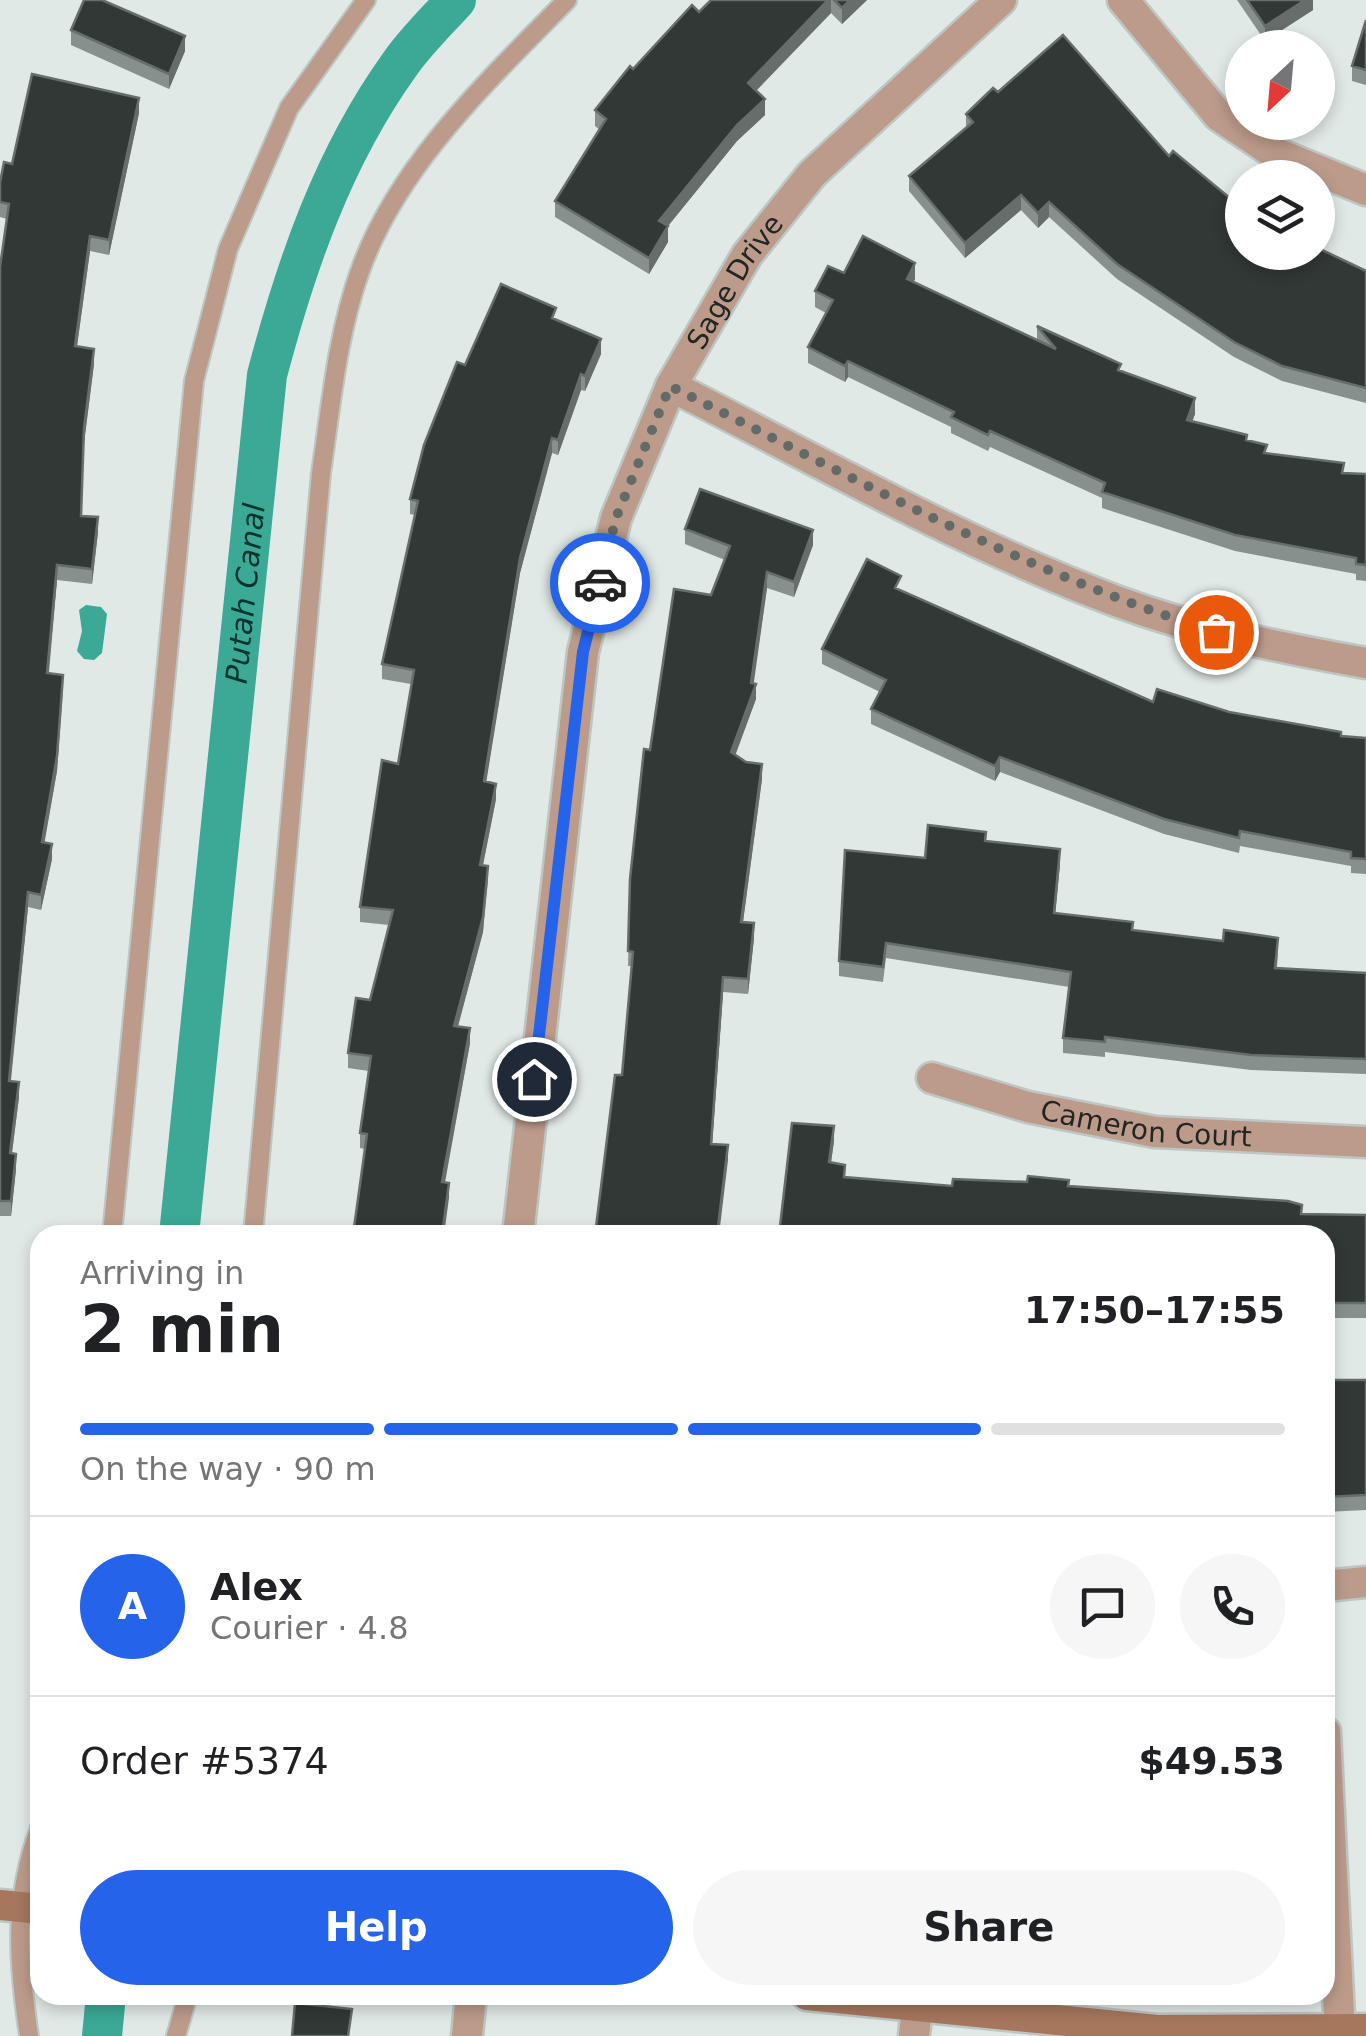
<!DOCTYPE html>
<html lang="en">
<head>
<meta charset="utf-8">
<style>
	:root { --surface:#fff; --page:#f6f6f6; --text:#202124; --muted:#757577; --line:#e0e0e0; --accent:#2563eb }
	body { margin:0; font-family:"DejaVu Sans",sans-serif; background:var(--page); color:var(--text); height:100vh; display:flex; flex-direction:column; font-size:38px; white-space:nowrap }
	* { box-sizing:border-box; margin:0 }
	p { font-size:32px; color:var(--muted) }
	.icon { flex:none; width:55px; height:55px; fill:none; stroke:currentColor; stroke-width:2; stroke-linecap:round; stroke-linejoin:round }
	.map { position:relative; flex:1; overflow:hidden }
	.panel { position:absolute; left:30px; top:1225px; width:1305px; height:780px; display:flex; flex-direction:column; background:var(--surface); border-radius:30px; box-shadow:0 5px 15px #0003 }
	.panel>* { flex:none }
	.needle { width:65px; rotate:206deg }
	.buttons { position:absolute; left:1225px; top:30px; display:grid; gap:20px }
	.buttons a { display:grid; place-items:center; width:110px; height:110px; border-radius:50%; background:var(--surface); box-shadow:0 5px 15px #0003; font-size:50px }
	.pin { position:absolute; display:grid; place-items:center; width:85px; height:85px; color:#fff; margin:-42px; border:5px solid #fff; border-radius:50%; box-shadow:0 2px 10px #0007 }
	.courier { position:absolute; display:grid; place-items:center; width:100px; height:100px; margin:-50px; border:8px solid #2563eb; border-radius:50%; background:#fff; color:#222; box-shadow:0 2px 12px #0007 }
	.headline em { font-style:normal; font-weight:600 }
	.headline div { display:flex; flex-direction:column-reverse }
	.headline { display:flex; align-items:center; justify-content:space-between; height:170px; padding:0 50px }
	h1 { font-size:65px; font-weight:600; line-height:75px }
	.bar { display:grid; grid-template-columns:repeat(4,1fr); gap:15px 10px; align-content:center; height:120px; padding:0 50px }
	.bar i { height:12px; border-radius:8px; background:var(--line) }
	.bar .on { background:var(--accent) }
	.bar p { grid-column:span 4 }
	.line { display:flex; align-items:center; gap:25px; padding:0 50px; border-top:2px solid var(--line) }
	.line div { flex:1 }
	.round { display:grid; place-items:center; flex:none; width:105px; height:105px; border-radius:52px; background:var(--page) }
	.cta { display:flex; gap:20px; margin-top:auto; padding:20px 50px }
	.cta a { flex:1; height:115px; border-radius:60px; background:var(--accent); color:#fff; font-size:40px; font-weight:600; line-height:115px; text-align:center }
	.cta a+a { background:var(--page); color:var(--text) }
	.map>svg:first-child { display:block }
</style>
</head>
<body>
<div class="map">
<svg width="1366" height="2036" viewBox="0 0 1366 2036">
	<rect width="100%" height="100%" fill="#e0e9e6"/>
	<!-- water -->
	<path fill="#3ba995" d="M86,605l15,2 6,7 -5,39 -8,7 -10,-1 -7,-8 5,-20 -3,-21z"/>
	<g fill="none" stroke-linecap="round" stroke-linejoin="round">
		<!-- canal -->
		<g stroke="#3ba995" stroke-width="40">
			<path id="s1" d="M179,1235l88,-860c29,-110 66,-218 133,-311 16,-23 37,-43 56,-64"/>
			<path d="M102,2036l4,-41"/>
		</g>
		<!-- lane casing -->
		<g stroke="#bec6c3" stroke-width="22">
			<path id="lane" d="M112,1235l82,-854 34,-132 61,-141 77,-108
				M253,1235l68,-762c10,-67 16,-138 39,-202 38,-107 130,-192 207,-271
				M29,2036c-11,-74 -16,-137 11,-208
				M176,2036l12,-41"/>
		</g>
		<!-- street casing -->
		<g stroke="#bec6c3" stroke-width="35">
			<g id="street">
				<path d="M1123,0l96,116 52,35 95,39"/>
				<path d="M671,386c146,74 290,157 445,215 81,30 165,47 250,62"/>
				<path id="s2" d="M932,1078l96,29 127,25 211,10"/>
				<path id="s3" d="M518,1235l65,-583 33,-134 55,-132 76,-131 65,-81 189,-174"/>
				<path d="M1325,1586l41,-4"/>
				<path d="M1325,1732l15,304"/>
				<path d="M467,2036l4,-41"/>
				<path d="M914,2036l3,-29"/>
			</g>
		</g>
		<!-- secondary casing -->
		<g stroke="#bec6c3" stroke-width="35">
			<path id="secondary" d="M0,1905l40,4
				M807,1995l350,35 209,-1"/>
		</g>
		<!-- lane -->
		<use href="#lane" stroke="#bc9b8a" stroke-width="18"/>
		<!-- street -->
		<use href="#street" stroke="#bc9b8a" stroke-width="30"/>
		<!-- secondary -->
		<use href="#secondary" stroke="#a6765d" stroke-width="30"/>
	</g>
	<!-- wall -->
	<path fill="#88908e" d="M711,0h156l-25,24 -11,-11 -75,78 9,24 -28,26 -69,85v16l-19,32 -94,-57v-16l45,-71 -5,-4v-16l38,-41 66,-57z
		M1237,0h76v10l-48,31z
		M1366,20v65l-14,-4v-15z
		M71,30l114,21 -16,38 -98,-44z
		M998,92l244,160 124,19v132l-84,-22 -48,-24 -117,-78 -68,-62 -11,11 -17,-18 -56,48 -56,-67v-15l57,-48v-14z
		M139,113l-30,142 -19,-4 -13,95 17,18 -10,79 -3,73 17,16 -6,52 -35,-4 -8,93 14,17 -6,81 -13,71 8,17 -11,51 -13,-3 -17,174 8,16 -7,56 4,16 -5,47h-11v-949l7,-48 -7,-2v-34l12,-19z
		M844,273l71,6 -2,3 124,58v-14l84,45 74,43 -3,7 55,19 20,13 77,20 22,1v107l-10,-1v-6l-121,-23 -133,-43v-10l-112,-51 -2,4 -37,-18v-6l-103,-50 -3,5 -37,-19v-16l18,-34 -11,-6v-16z
		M556,319l45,35 -16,37 -4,-1 -23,65 -6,-2 -32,120 -34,208 10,18 -13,66 5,16 -5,51 -25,94 12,17 -25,140 4,15 -84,-49 -5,-1v-15l9,-62 -21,-3v-15l22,-53 19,-75 -29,-3v-15l38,-143 13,-80 -29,-5v-15l33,-149 -5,-1v-15l55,-134z
		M685,529l128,16 -19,52 -27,-9 -14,95 3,16 -21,55 27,25 -19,143 11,16 -6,56 -25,-2 -11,152 16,16 -106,-85 9,-109h-3l2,-87 20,-129 75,-190 -40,-16z
		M901,590l252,112 76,10 112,24 25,2v136l-15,-1v-7l-111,-20 -1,7 -75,-19 -164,-62 -5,9 -124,-57v-15l9,-17 -58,-28v-15z
		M986,841l74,23 -5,49 78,17 145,23 -1,15 89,5v101l-115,-4 -146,-18v5l-42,-4v-15l6,-51 -183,-29 -3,24 -44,-6v-15l86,-103z
		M834,1141l-3,21 14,15 107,9h117l233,28 64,1v103h-41v-83h-546z
		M1325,1380h41v130l-41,2z"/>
	<!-- shaded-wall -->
	<path fill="#666d6b" d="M828,0h3v13l-83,86v-16z
		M850,0h17l-25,24v-16z
		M1299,0h14v10l-48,31v-15z
		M185,36v15l-16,38v-15z
		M139,98v15l-30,142v-15z
		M765,99v16l-28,26 -78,96v-16l78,-96z
		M1021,195v15l-56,48v-15z
		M1049,202v15l-11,11v-15z
		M668,226v16l-19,32v-16z
		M90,236v15l-15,110v-15z
		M915,263v16l-8,16v-16z
		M601,339v15l-16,37v-15z
		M94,349v15l-10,79v-15z
		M848,361v16l-3,5v-16z
		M581,374v16l-23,65v-15z
		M1195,398v16l-8,22v-16z
		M552,438v15l-32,120 -36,223v-15l11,-75 25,-148z
		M98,517v15l-6,52v-15z
		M813,530v15l-19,52v-15z
		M57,565v15l-10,108v-15z
		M767,572v16l-15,108 4,-12v15l-25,68v-15l20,-69z
		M63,675l-6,96 -15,86v-15z
		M1000,757v15l-5,9v-15z
		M762,764v15l-21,158v-15z
		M496,784v15l-16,81v-15z
		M52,844v15l-11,51v-15z
		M1060,849v15l-6,64v-15z
		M488,866l-5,66 -29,109v-15z
		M28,892v15l-19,189v-15z
		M754,923v15l-6,56v-15z
		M723,977v15l-12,167v-15z
		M470,1028v15l-28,154v-15z
		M19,1082v15l-9,71v-15z
		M834,1126v15l-5,36v-15z
		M728,1145v15l-9,75h-2z
		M16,1154v15l-5,47v-15z
		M449,1183v15l-5,37h-2z"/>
	<!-- building -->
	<path fill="#313836" stroke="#666d6b" stroke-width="2.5" d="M84,0h18l83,36 -16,38 -98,-44z
		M711,0h117l-80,83 17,16 -28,26 -78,96 9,5 -19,32 -94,-57 51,-82 -11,-9 35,-44 3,3 59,-64 7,7z
		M834,0h16l-8,8z
		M1247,0h58l-40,26z
		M1366,20v50l-14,-4z
		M1063,35l106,121 4,-5 69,57v44h76v-4l48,23v117l-84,-22 -48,-24 -117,-78 -68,-62 -11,11 -17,-18 -56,48 -56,-67 64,-54 -7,-8 27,-26 5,4z
		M32,74l107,24 -30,142 -19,-4 -15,110 19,3 -10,79 -3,88 17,1 -6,52 -35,-4 -10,108 16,2 -6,81 -15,86 10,2 -11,51 -13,-3 -19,189 10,1 -9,71 6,1 -5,47h-11v-934l9,-63 -9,-2v-19l4,-21 8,2z
		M863,236l52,27 -8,16 149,70 -19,-23 84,38 -3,6 77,28 -8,22 60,15 -1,5 21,5 -3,8 80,10 -2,10 24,1v91l-10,-1v-6l-121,-23 -133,-43 3,-9 -115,-52 -2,4 -37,-18 3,-5 -106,-51 -3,5 -37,-19 25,-47 -18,-9 13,-25 16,7z
		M501,284l55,24 -4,10 49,21 -16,37 -4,-2 -23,66 -6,-2 -32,120 -36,223 12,3 -16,81 8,1 -5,51 -29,109 16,2 -28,154 7,1 -7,52h-89l14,-101 -7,-1 11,-77 -23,-3 8,-55 14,2 23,-90 -33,-3 22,-147 16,4 16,-94 -32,-6 36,-163 -8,-2 14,-54 33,-83 8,3z
		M700,489l113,41 -19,52 -27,-10 -16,111 5,1 -25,68 15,10 16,2 -21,158 13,1 -6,56 -25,-2 -12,167 17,1 -11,90h-122l20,-160h7l11,-123 -5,-1 2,-72 14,-130 6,1 24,-161 37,6 19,-49 -45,-17z
		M867,559l34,17 -6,12 258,114 4,-13 72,23 112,20v4l25,2v121l-15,-1v-6l-111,-21 -1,7 -75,-19 -164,-62 -5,9 -124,-57 15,-29 -64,-31z
		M928,825l58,7 -1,9 75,8 -6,64 79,9 -1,8 91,11 1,-11 54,8 -3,30 91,5v86l-115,-4 -146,-18v5l-42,-4 8,-66 -185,-29 -3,24 -44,-6 6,-111 80,8z
		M792,1123l42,3 -5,36 16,3 -1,12 108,9 1,-7 74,3 1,-6 41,4 -1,6 220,15 14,4 -1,9 65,1v88h-41v-68h-546z
		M1325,1380h41v115l-41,2z
		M295,2003l57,6 -4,27h-56z"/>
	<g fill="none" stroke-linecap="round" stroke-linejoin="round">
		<!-- done -->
		<path stroke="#646a68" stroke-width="10" stroke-dasharray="0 18" d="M600,583l16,-65 54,-132c180,90 353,186 546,246"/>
		<!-- route -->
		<path stroke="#2563eb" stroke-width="12" d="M534,1079l49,-427 17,-69"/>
	</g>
	<g text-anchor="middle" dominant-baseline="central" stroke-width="10" stroke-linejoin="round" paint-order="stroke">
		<!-- street labels -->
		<g font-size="28" fill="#212524" stroke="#e0e9e6">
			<text stroke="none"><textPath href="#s3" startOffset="990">Sage Drive</textPath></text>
			<text stroke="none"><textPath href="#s2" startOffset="220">Cameron Court</textPath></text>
		</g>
		<!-- water labels -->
		<g font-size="30" font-style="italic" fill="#00342c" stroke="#e0e9e6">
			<text stroke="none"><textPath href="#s1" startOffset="645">Putah Canal</textPath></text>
		</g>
	</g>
</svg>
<div class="buttons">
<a><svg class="needle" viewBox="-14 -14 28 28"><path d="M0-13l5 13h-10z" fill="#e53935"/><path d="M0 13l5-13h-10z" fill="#757577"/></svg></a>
<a><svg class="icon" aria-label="layers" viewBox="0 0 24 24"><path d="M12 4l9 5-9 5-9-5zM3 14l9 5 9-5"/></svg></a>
</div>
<div class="pin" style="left:1216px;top:632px;background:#ea580c"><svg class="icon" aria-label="bag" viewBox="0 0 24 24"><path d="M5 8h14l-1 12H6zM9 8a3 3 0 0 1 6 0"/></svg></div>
<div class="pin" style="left:534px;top:1079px;background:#1f2937"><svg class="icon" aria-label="home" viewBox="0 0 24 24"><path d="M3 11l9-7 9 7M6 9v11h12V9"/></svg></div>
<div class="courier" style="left:600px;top:583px"><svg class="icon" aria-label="car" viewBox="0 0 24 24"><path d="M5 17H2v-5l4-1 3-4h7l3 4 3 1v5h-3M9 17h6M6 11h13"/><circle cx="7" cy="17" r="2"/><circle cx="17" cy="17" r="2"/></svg></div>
<section class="panel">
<div class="headline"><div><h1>2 min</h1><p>Arriving in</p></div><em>17:50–17:55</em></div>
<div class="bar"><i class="on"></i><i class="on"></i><i class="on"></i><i></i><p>On the way · 90 m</p></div>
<div class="line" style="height:180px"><b class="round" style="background:var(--accent);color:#fff">A</b><div><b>Alex</b><p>Courier · 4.8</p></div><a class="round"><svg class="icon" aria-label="chat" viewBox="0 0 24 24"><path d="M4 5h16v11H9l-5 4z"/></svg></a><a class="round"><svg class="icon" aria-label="phone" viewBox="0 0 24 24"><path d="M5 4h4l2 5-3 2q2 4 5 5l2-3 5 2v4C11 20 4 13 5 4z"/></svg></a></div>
<div class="line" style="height:130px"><div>Order #5374</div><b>$49.53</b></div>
<div class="cta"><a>Help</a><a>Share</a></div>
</section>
</div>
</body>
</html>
